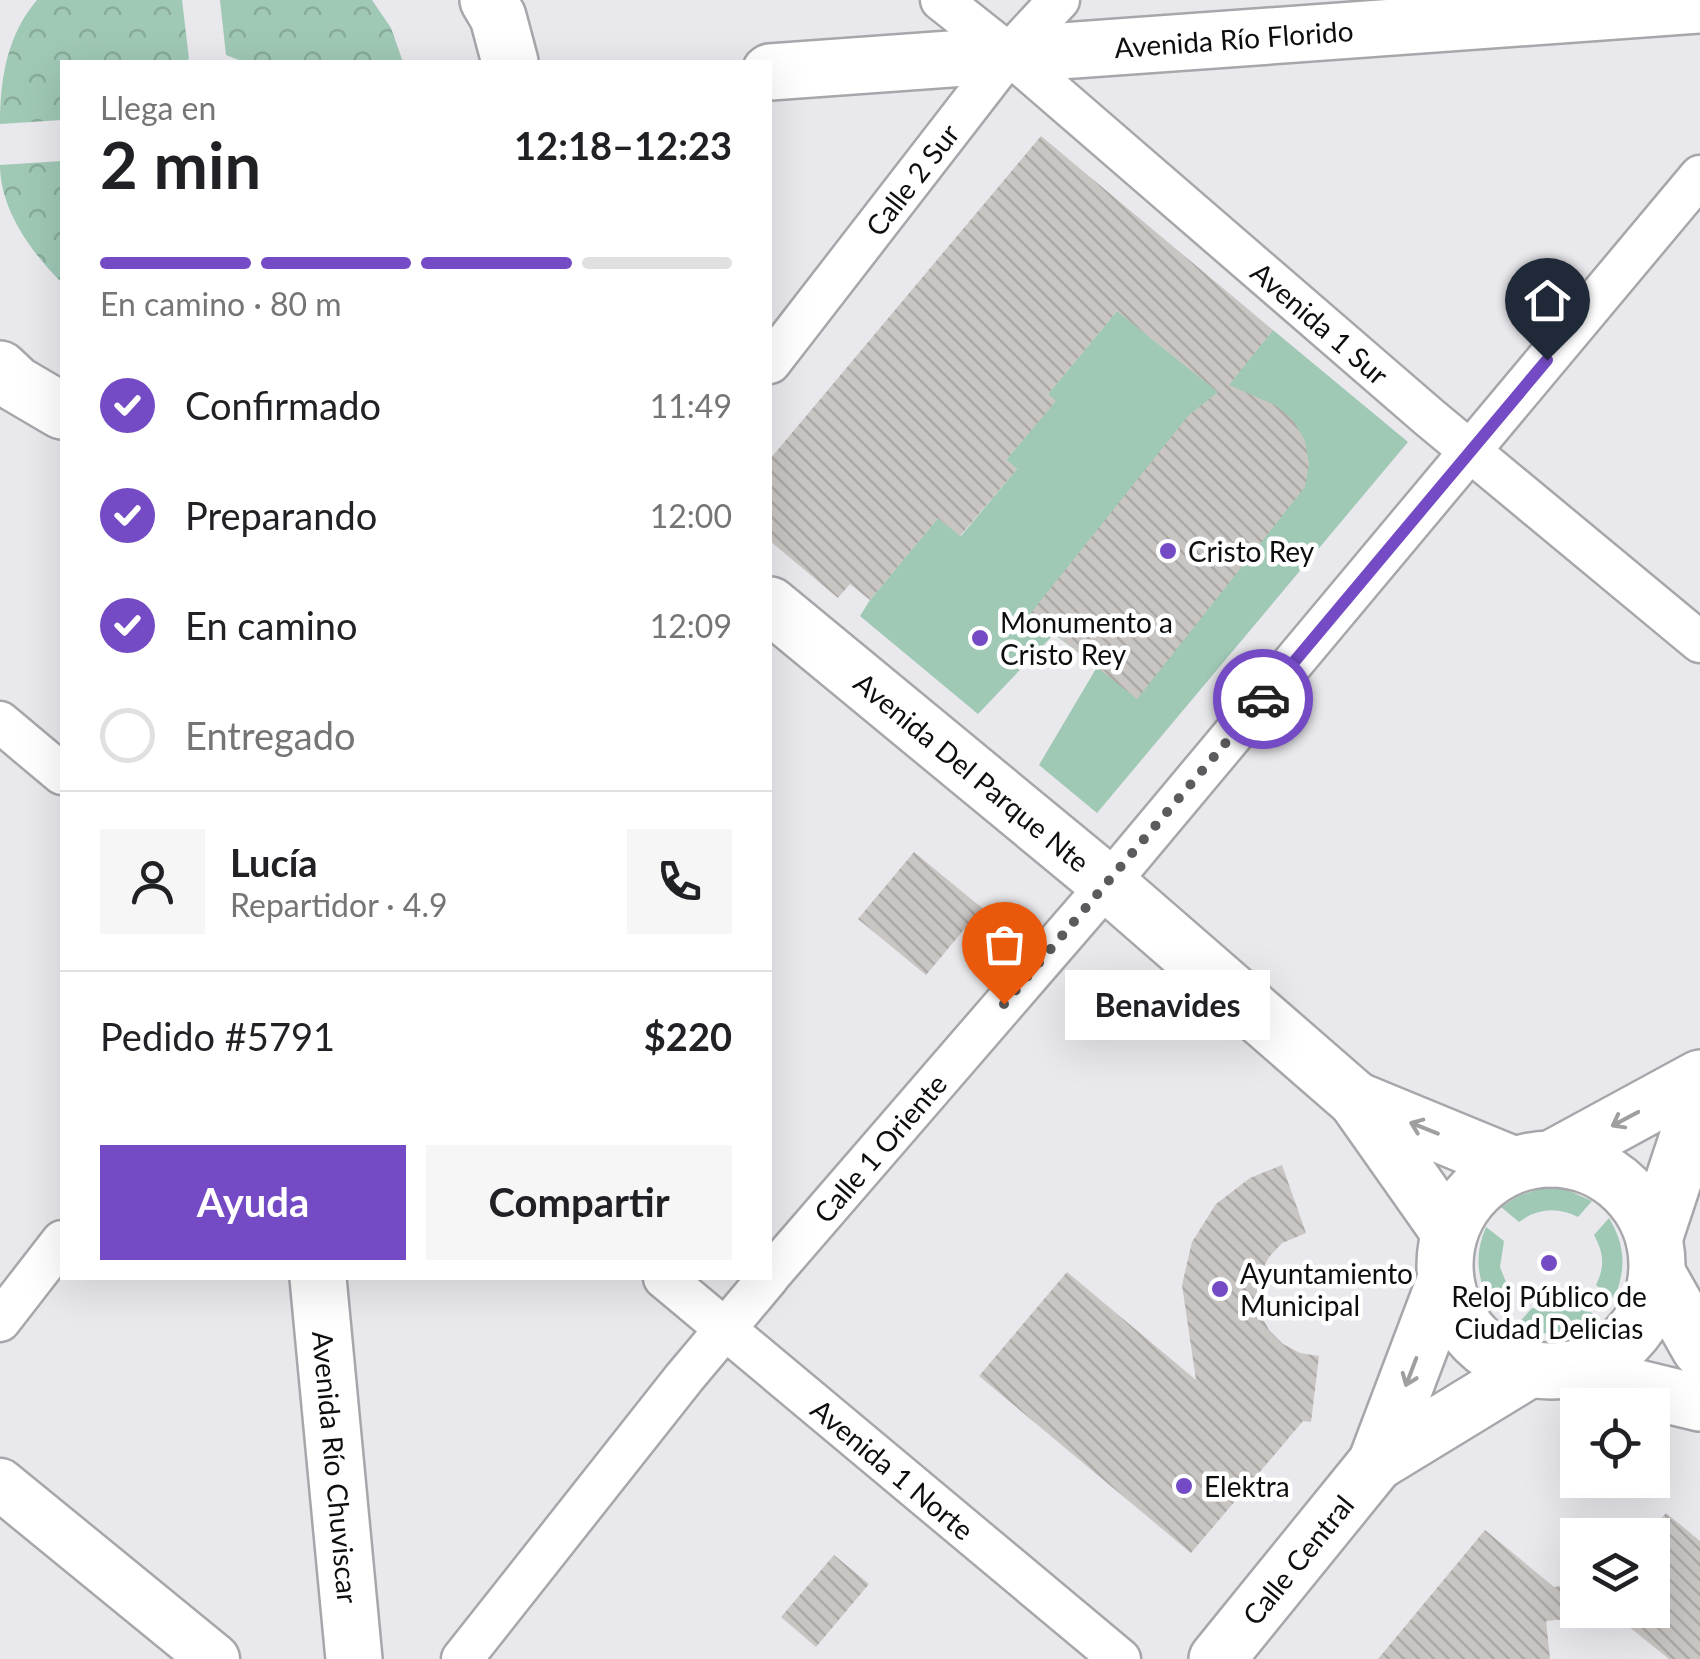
<!DOCTYPE html>
<html lang="es">
<head>
<meta charset="utf-8">
<style>
	:root { --surface:#fff; --page:#f6f6f6; --text:#202124; --muted:#757577; --line:#e0e0e0; --accent:#744bc4 }
	body { margin:0; font-family:Lato,sans-serif; background:var(--page); color:var(--text); height:100vh; display:flex; flex-direction:column; font-size:38px; white-space:nowrap }
	* { box-sizing:border-box; margin:0 }
	p { font-size:32px; color:var(--muted) }
	.icon { flex:none; width:55px; height:55px; fill:none; stroke:currentColor; stroke-width:2; stroke-linecap:round; stroke-linejoin:round }
	.map { position:relative; flex:1; overflow:hidden }
	.side { position:absolute; left:60px; top:60px; width:712px; height:1220px; display:flex; flex-direction:column; background:var(--surface); border-radius:0px; box-shadow:0 10px 40px #0002 }
	.side>* { flex:none }
	.fabs { position:absolute; left:1560px; top:1388px; display:grid; gap:20px }
	.fabs a { display:grid; place-items:center; width:110px; height:110px; border-radius:0px; background:var(--surface); box-shadow:0 10px 40px #0002; font-size:50px }
	.pin { position:absolute; display:grid; place-items:center; width:85px; height:85px; color:#fff; margin:-102px -42px; border-radius:50% 50% 50% 0; rotate:-45deg; box-shadow:0 0 10px #0007 }
	.pin .icon { rotate:45deg }
	.courier { position:absolute; display:grid; place-items:center; width:100px; height:100px; margin:-50px; border:8px solid #744bc4; border-radius:50%; background:#fff; color:#222; box-shadow:0 2px 12px #0007 }
	.bubble { position:absolute; height:70px; border-radius:0px; background:var(--surface); box-shadow:0 10px 40px #0002; font-size:32px; font-weight:700; line-height:70px; text-align:center }
	.overview em { font-style:normal; font-weight:700 }
	.overview div { display:flex; flex-direction:column-reverse }
	.overview { display:flex; align-items:center; justify-content:space-between; height:170px; padding:0 40px }
	h1 { font-size:65px; font-weight:700; line-height:75px }
	.bar { display:grid; grid-template-columns:repeat(4,1fr); gap:15px 10px; align-content:center; height:120px; padding:0 40px }
	.bar i { height:12px; border-radius:8px; background:var(--line) }
	.bar .selected { background:var(--accent) }
	.bar p { grid-column:span 4 }
	.line { display:flex; align-items:center; gap:25px; padding:0 40px; border-top:2px solid var(--line) }
	.line div { flex:1 }
	.round { display:grid; place-items:center; flex:none; width:105px; height:105px; border-radius:0px; background:var(--page) }
	ol { padding:0 40px; list-style:none }
	li { display:flex; align-items:center; gap:30px; height:110px }
	li p { margin-inline-start:auto }
	li .icon { padding:10px; border-radius:50%; background:var(--accent); color:#fff; stroke-width:4 }
	li:last-child { color:var(--muted) }
	li i { width:55px; height:55px; border:5px solid var(--line); border-radius:50% }
	.action { display:flex; gap:20px; margin-top:auto; padding:20px 40px }
	.action a { flex:1; height:115px; border-radius:0px; background:var(--accent); color:#fff; font-size:40px; font-weight:700; line-height:115px; text-align:center }
	.action a+a { background:var(--page); color:var(--text) }
	.map>svg:first-child { display:block }
</style>
</head>
<body>
<div class="map">
<svg width="1700" height="1659" viewBox="0 0 1700 1659">
	<defs>
		<pattern id="park-crowns" width="20" height="18" patternUnits="userSpaceOnUse" patternTransform="scale(2.5)"><rect width="20" height="18" fill="#9fc8b5"/><path d="M2 6a3 3 0 1 1 6 0M12 15a3 3 0 1 1 6 0" fill="none" stroke="#88ab9a"/></pattern>
		<pattern id="building-back-hatch" width="6" height="6" patternUnits="userSpaceOnUse" patternTransform="scale(2.5)"><rect width="6" height="6" fill="#c8c5c2"/><path d="M-1 5l2 2M0 0l6 6M5-1l2 2" fill="none" stroke="#aba8a6"/></pattern>
	</defs>
	<rect width="100%" height="100%" fill="#e9e8ec"/>
	<!-- green -->
	<path fill="#9fc8b5" d="M1117,311l104,83 52,-64 135,112 -311,371 -58,-48 58,-98 -43,-33 -76,80 -118,-98 10,-16 68,-82 23,18 56,-67 -11,-9 49,-59 -7,-7z
		M1540,1189h25l27,12 -14,16c-20,-10 -40,-9 -59,5l-18,-15 17,-11z
		M1609,1218c17,28 17,52 5,81l-18,-14c9,-18 8,-32 -2,-50z
		M1486,1227l18,14 -4,26 11,28 -14,17c-20,-27 -24,-55 -11,-85z
		M1580,1304l18,14c-27,18 -53,20 -82,8l16,-18c18,4 31,3 48,-4z"/>
	<!-- park -->
	<path fill="url(#park-crowns)" d="M37,0h145l7,59 -6,3h-121v58l-62,4c0,-45 7,-89 37,-124z
		M220,0h152l19,28 12,34h-159l-18,-7z
		M62,161v122c-30,-30 -62,-73 -62,-118z"/>
	<!-- building -->
	<path fill="url(#building-back-hatch)" d="M1041,136l232,194 -44,55 46,20 18,15 12,21 4,23 -4,23 -168,212 -107,-85 158,-198 30,-24 -101,-81 -69,83 8,7 -50,59 11,9 -57,67 -22,-18 -68,82 -20,-16 -12,14 -68,-57v-82z
		M914,852l68,56 -56,67 -68,-56z
		M1282,1165l24,68 -24,10 -13,14 -9,17 -3,20 3,19 9,17 14,14 17,9 19,3 -8,66 -8,-1 -112,132 -212,-177 88,-104 129,108 -14,-95 10,-43 24,-38 34,-26z
		M1666,1513l34,28v118h-31l-61,-49h44v-81z
		M1485,1530l69,57 24,-3v34l-32,3 4,38h-172z
		M834,1555l35,29 -53,63 -35,-30z"/>
	<g fill="none" stroke-linecap="round" stroke-linejoin="round">
		<!-- minor casing -->
		<g stroke="#a7a6aa" stroke-width="45">
			<g id="minor">
				<path id="s1" d="M941,0l68,54 421,364 270,224"/>
				<path id="s2" d="M770,363l239,-309 50,-54"/>
				<path d="M0,722l62,52"/>
				<path id="s3" d="M770,1275l338,-391 592,-708"/>
				<path id="s4" d="M664,1278l456,381"/>
				<path d="M0,1321l62,-80"/>
				<path d="M462,1659l222,-281 84,-100"/>
			</g>
		</g>
		<!-- tertiary casing -->
		<g stroke="#a7a6aa" stroke-width="55">
			<path id="tertiary" d="M0,1484l214,175"/>
		</g>
		<!-- secondary casing -->
		<g stroke="#a7a6aa" stroke-width="60">
			<g id="secondary">
				<path d="M488,0l10,17 12,45"/>
				<path id="s5" d="M770,72l930,-67"/>
				<path d="M0,369l16,15 46,27"/>
				<path id="s6" d="M770,605l338,279 248,216"/>
				<path d="M1551,1159l149,-81"/>
				<circle cx="1551" cy="1265" r="106"/>
				<path d="M1449,1232l-93,-132 158,65"/>
				<path d="M1654,1239l46,-139"/>
				<path d="M1657,1273l43,76"/>
				<path id="s7" d="M318,1278l36,381"/>
				<path d="M1445,1281l-69,182 154,-94"/>
				<path d="M1564,1370l136,33"/>
				<path id="s8" d="M1217,1659l159,-196"/>
			</g>
		</g>
		<!-- minor -->
		<use href="#minor" stroke="#fff" stroke-width="40"/>
		<!-- tertiary -->
		<use href="#tertiary" stroke="#fff" stroke-width="50"/>
		<!-- secondary -->
		<use href="#secondary" stroke="#fff" stroke-width="55"/>
	</g>
	<!-- one-way arrows -->
	<defs><path id="oneway-shaft" d="M-6 0H5M1.5-3L5.5 0L1.5 3" fill="none" stroke-width="1.6" stroke-linecap="round" stroke-linejoin="round" transform="scale(2.5)"/></defs>
	<g stroke="#9f9f9f">
		<use href="#oneway-shaft" transform="translate(1625 1119) rotate(152)"/>
		<use href="#oneway-shaft" transform="translate(1424 1128) rotate(-158)"/>
		<use href="#oneway-shaft" transform="translate(1411 1372) rotate(111)"/>
	</g>
	<g fill="none" stroke-linecap="round" stroke-linejoin="round">
		<!-- done -->
		<path stroke="#5b5a5c" stroke-width="10" stroke-dasharray="0 18" d="M1004,1004l259,-305"/>
		<!-- route -->
		<path stroke="#744bc4" stroke-width="12" d="M1263,699l284,-339"/>
	</g>
	<!-- markers -->
	<g fill="#744bc4" stroke="#fff" stroke-width="4">
		<circle cx="1168" cy="551" r="10"/>
		<circle cx="980" cy="638" r="10"/>
		<circle cx="1549" cy="1263" r="10"/>
		<circle cx="1220" cy="1289" r="10"/>
		<circle cx="1184" cy="1486" r="10"/>
	</g>
	<g text-anchor="middle" dominant-baseline="central" stroke-width="9" stroke-linejoin="round" paint-order="stroke">
		<!-- street labels -->
		<g font-size="28" fill="#0e0e0f" stroke="#fff">
			<text stroke="none"><textPath href="#s5" startOffset="465">Avenida Río Florido</textPath></text>
			<text stroke="none"><textPath href="#s2" startOffset="232">Calle 2 Sur</textPath></text>
			<text stroke="none"><textPath href="#s1" startOffset="498">Avenida 1 Sur</textPath></text>
			<text stroke="none"><textPath href="#s6" startOffset="262">Avenida Del Parque Nte</textPath></text>
			<text stroke="none"><textPath href="#s3" startOffset="168">Calle 1 Oriente</textPath></text>
			<text stroke="none"><textPath href="#s7" startOffset="190">Avenida Río Chuviscar</textPath></text>
			<text stroke="none"><textPath href="#s4" startOffset="298">Avenida 1 Norte</textPath></text>
			<text stroke="none"><textPath href="#s8" startOffset="128">Calle Central</textPath></text>
		</g>
		<!-- poi labels -->
		<g font-size="28" fill="#0e0e0f" stroke="#fff" text-anchor="start">
			<text x="1188" y="551">Cristo Rey</text>
			<text x="1000" y="622">Monumento a<tspan x="1000" dy="32">Cristo Rey</tspan></text>
			<text x="1240" y="1273">Ayuntamiento<tspan x="1240" dy="32">Municipal</tspan></text>
			<text x="1549" y="1296" text-anchor="middle">Reloj Público de<tspan x="1549" dy="32">Ciudad Delicias</tspan></text>
			<text x="1204" y="1486">Elektra</text>
		</g>
	</g>
</svg>
<div class="fabs">
<a><svg class="icon" aria-label="locate" viewBox="0 0 24 24"><circle cx="12" cy="12" r="6"/><path d="M12 2v4M12 18v4M2 12h4M18 12h4"/></svg></a>
<a><svg class="icon" aria-label="layers" viewBox="0 0 24 24"><path d="M12 4l9 5-9 5-9-5zM3 14l9 5 9-5"/></svg></a>
</div>
<div class="pin" style="left:1004px;top:1004px;background:#ea580c"><svg class="icon" aria-label="bag" viewBox="0 0 24 24"><path d="M5 8h14l-1 12H6zM9 8a3 3 0 0 1 6 0"/></svg></div>
<div class="pin" style="left:1547px;top:360px;background:#1f2937"><svg class="icon" aria-label="home" viewBox="0 0 24 24"><path d="M3 11l9-7 9 7M6 9v11h12V9"/></svg></div>
<div class="courier" style="left:1263px;top:699px"><svg class="icon" aria-label="car" viewBox="0 0 24 24"><path d="M5 17H2v-5l4-1 3-4h7l3 4 3 1v5h-3M9 17h6M6 11h13"/><circle cx="7" cy="17" r="2"/><circle cx="17" cy="17" r="2"/></svg></div>
<div class="bubble" style="left:1065px;top:970px;width:205px">Benavides</div>
<section class="side">
<div class="overview"><div><h1>2 min</h1><p>Llega en</p></div><em>12:18–12:23</em></div>
<div class="bar"><i class="selected"></i><i class="selected"></i><i class="selected"></i><i></i><p>En camino · 80 m</p></div>
<ol>
<li><svg class="icon" aria-label="check" viewBox="0 0 24 24"><path d="M5 12l5 5 9-10"/></svg>Confirmado<p>11:49</p></li>
<li><svg class="icon" aria-label="check" viewBox="0 0 24 24"><path d="M5 12l5 5 9-10"/></svg>Preparando<p>12:00</p></li>
<li><svg class="icon" aria-label="check" viewBox="0 0 24 24"><path d="M5 12l5 5 9-10"/></svg>En camino<p>12:09</p></li>
<li><i></i>Entregado</li>
</ol>
<div class="line" style="height:180px"><a class="round"><svg class="icon" aria-label="person" viewBox="0 0 24 24"><circle cx="12" cy="8" r="4"/><path d="M4 21q1-7 8-7t8 7"/></svg></a><div><b>Lucía</b><p>Repartidor · 4.9</p></div><a class="round"><svg class="icon" aria-label="phone" viewBox="0 0 24 24"><path d="M5 4h4l2 5-3 2q2 4 5 5l2-3 5 2v4C11 20 4 13 5 4z"/></svg></a></div>
<div class="line" style="height:130px"><div>Pedido #5791</div><b>$220</b></div>
<div class="action"><a>Ayuda</a><a>Compartir</a></div>
</section>
</div>
</body>
</html>
